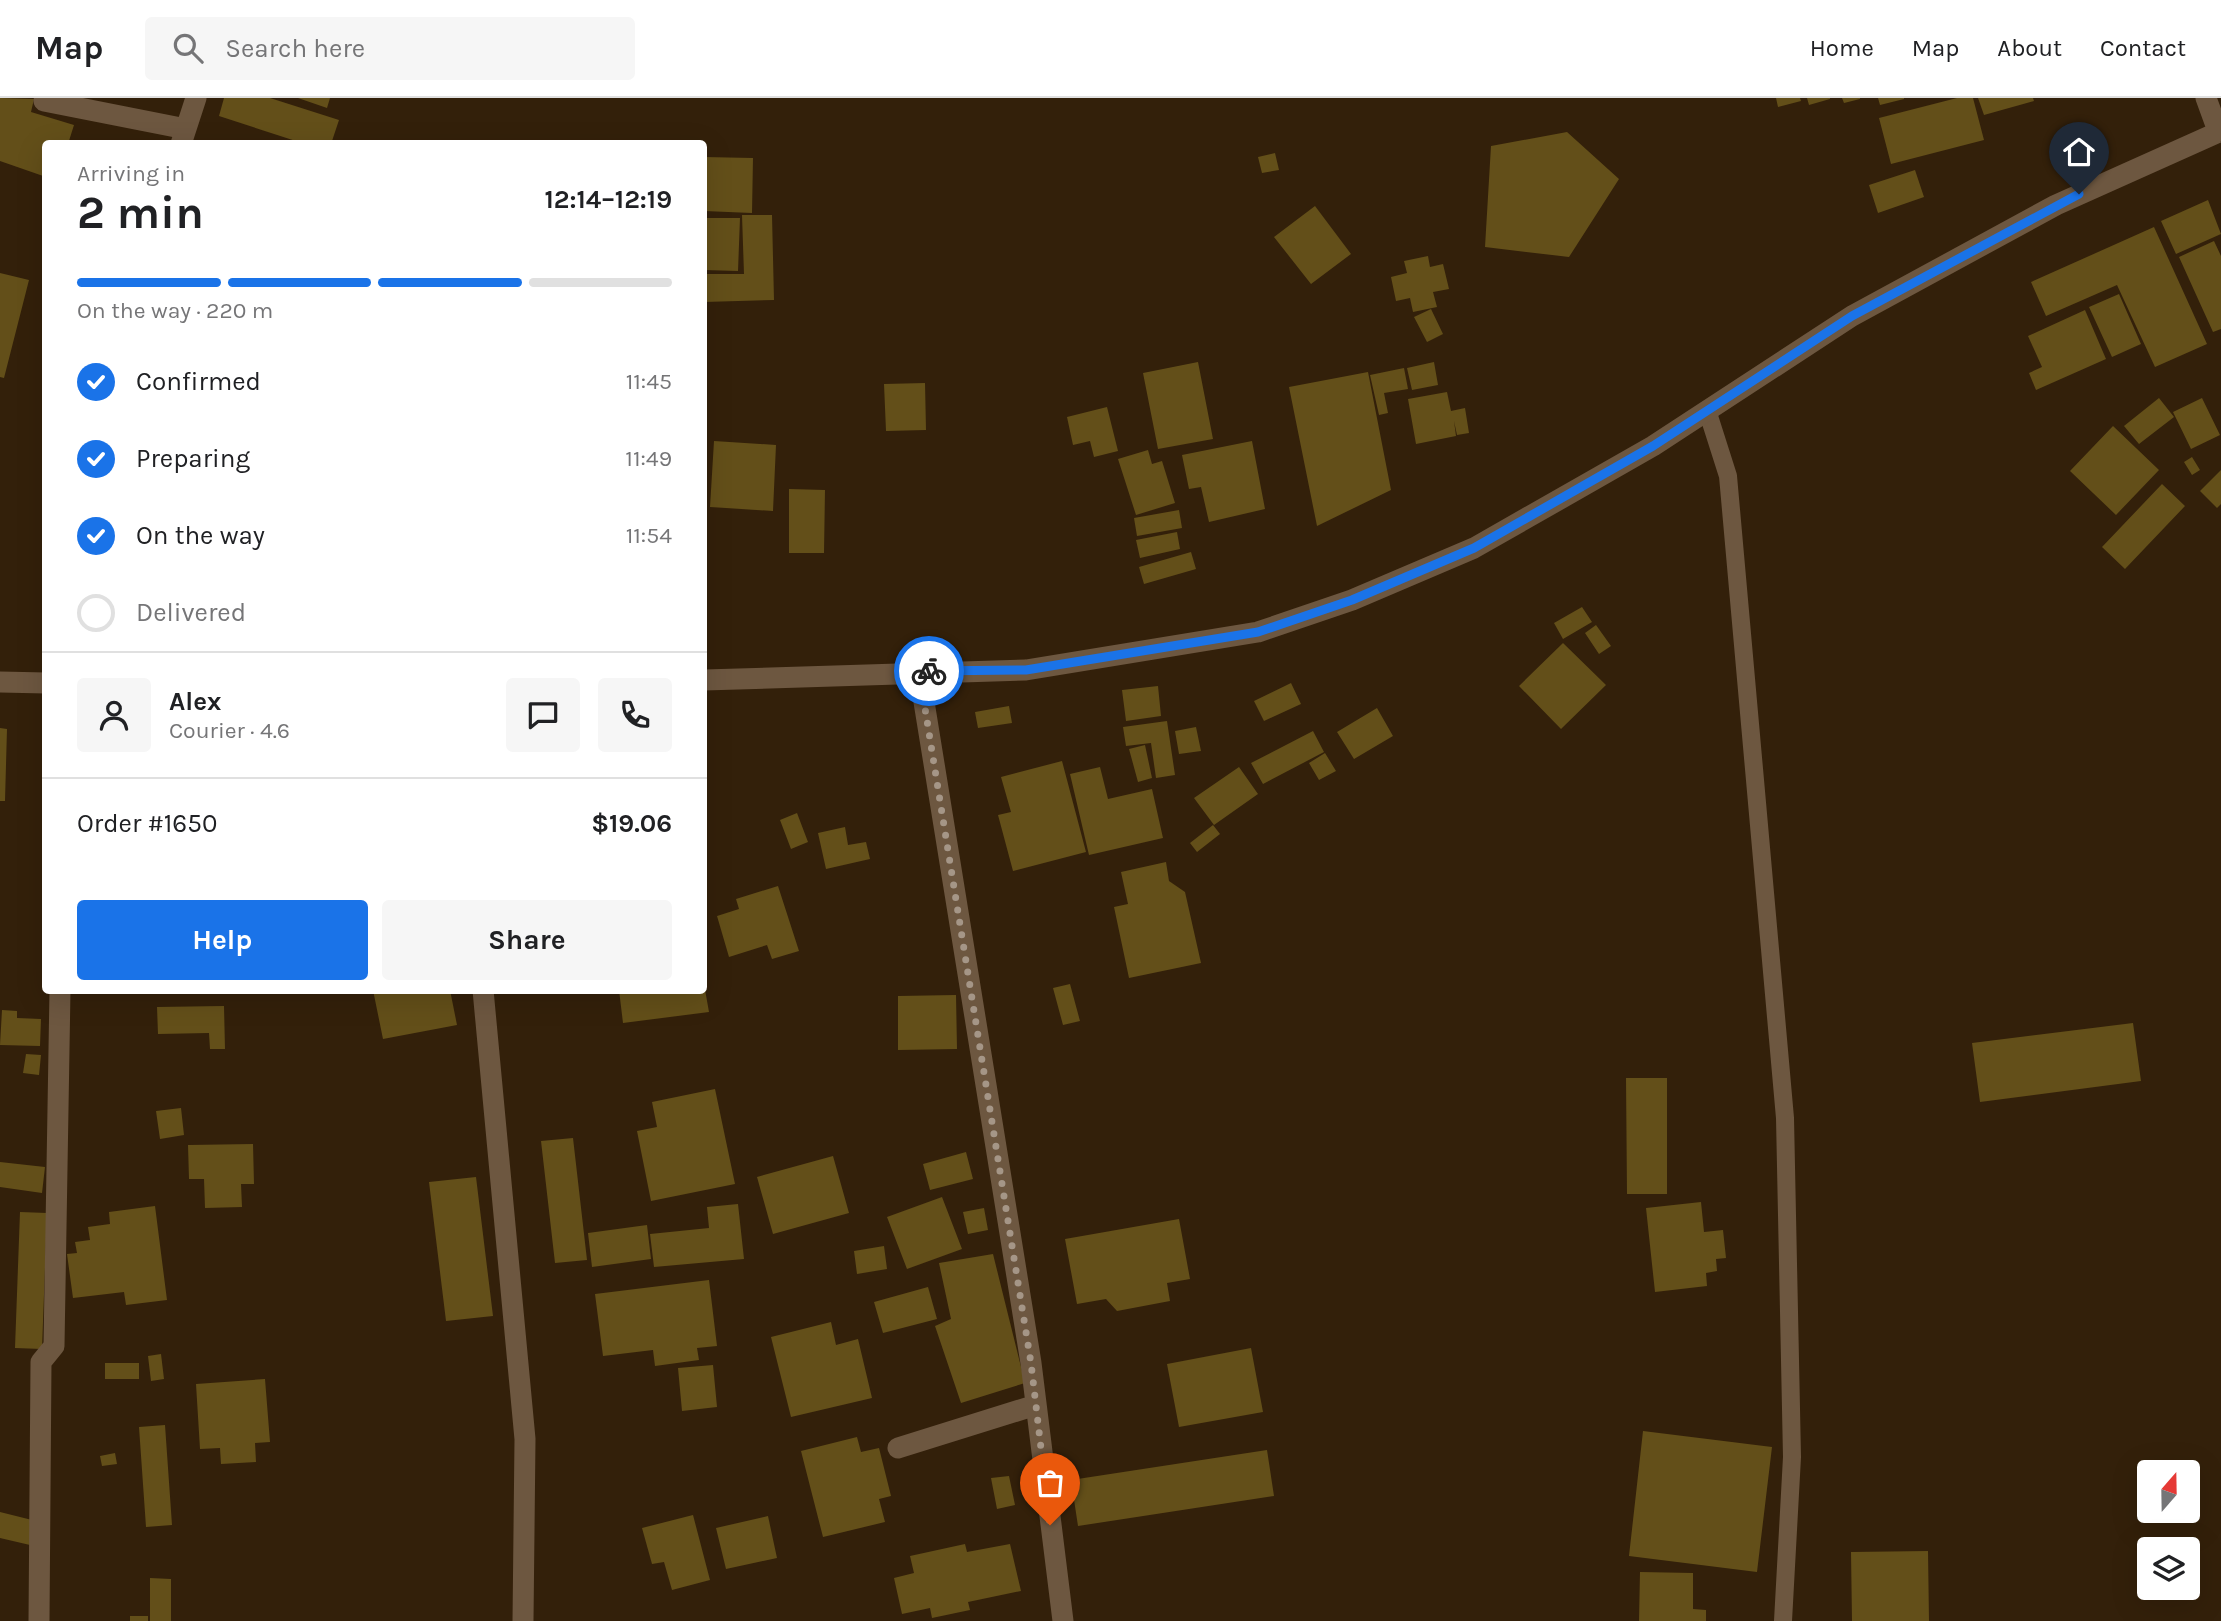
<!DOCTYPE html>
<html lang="en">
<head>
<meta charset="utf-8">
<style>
	:root { --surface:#fff; --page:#f6f6f6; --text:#202124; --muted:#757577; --line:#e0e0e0; --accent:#1a73e8 }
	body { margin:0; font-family:Karla,sans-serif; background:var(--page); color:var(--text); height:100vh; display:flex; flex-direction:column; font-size:26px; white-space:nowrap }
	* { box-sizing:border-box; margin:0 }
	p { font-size:23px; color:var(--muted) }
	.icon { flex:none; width:38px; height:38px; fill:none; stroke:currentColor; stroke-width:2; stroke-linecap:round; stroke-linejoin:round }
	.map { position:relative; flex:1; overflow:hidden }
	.details { position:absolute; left:42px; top:42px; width:665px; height:854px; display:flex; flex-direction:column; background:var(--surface); border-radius:7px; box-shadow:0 7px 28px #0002 }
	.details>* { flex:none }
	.needle { width:46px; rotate:20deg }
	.buttons { position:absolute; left:2137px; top:1362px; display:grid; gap:14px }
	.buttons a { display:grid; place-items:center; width:63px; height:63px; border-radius:7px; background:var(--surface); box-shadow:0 7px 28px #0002; font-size:35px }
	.pin { position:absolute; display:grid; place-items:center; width:60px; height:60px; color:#fff; margin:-72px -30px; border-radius:50% 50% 50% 0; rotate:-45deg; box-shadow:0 0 7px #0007 }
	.pin .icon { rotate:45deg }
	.courier { position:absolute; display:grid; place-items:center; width:70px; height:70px; margin:-35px; border:5px solid #1a73e8; border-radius:50%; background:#fff; color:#222; box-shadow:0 2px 9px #0007 }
	.summary em { font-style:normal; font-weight:700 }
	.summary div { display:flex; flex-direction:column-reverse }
	.summary { display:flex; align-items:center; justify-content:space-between; height:119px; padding:0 35px }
	h1 { font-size:46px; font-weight:700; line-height:52px }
	.bar { display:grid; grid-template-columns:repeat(4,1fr); gap:10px 7px; align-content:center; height:84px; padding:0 35px }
	.bar i { height:9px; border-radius:5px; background:var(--line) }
	.bar .active { background:var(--accent) }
	.bar p { grid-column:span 4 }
	.line { display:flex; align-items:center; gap:18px; padding:0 35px; border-top:2px solid var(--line) }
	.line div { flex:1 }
	.round { display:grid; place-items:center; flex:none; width:74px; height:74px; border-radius:7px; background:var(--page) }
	ol { padding:0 35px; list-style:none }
	li { display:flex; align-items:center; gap:21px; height:77px }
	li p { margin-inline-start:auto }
	li .icon { padding:7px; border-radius:50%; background:var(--accent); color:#fff; stroke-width:4 }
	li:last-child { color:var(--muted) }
	li i { width:38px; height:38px; border:4px solid var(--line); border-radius:50% }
	.cta { display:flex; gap:14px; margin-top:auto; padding:14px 35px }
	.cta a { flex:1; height:80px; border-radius:7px; background:var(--accent); color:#fff; font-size:28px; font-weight:700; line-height:80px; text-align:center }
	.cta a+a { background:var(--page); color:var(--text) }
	header { display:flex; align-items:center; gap:42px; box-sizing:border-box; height:98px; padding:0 35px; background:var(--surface); border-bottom:2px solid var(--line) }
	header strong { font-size:33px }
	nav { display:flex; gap:38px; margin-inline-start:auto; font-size:24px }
	.search { width:490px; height:63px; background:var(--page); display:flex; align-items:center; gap:18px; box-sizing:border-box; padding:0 24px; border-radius:7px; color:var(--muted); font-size:26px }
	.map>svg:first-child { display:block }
</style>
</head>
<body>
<header>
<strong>Map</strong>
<div class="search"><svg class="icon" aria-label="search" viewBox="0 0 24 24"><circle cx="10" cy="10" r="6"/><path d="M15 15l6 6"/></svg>Search here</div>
<nav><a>Home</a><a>Map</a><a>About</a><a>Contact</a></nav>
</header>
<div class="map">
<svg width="2221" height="1523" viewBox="0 0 2221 1523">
	<rect width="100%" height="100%" fill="#33200a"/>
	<!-- building -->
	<path fill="#634f19" d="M0,0l34,1 -3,13 43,13 -6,19h-22v33l-46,-16z
		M224,0h46l69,22 -8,24h-26l-86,-28z
		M298,0h32l-3,10z
		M1776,0h24l1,3 -23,6z
		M1807,0h23v1l-21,6z
		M1842,0h18v1l-16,4z
		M1878,0h26v1l-24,6z
		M1957,0h16l11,42 -93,24 -12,-46z
		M1978,0h55l1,3 -50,14z
		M1567,34l52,47 -50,78 -84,-10 6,-101z
		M1275,55l4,17 -17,3 -4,-16z
		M704,59l49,1 -1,55 -48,-2z
		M1915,72l9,27 -46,16 -9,-28z
		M2208,102l13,34 -45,20 -15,-33z
		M1315,108l36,48 -40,30 -37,-47z
		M742,117h30l2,85 -70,2v-28h40z
		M704,120h36l-2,53 -34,-1z
		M2154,129l53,117 -52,23 -38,-82 -71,31 -15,-34z
		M2214,143l7,15v73l-8,3 -34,-75z
		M1428,158l2,11 13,-3 6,25 -16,3 4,15 -24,5 -3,-14 -14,3 -5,-24 16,-4 -3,-12z
		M0,175l29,7 -25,98 -4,-1z
		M2119,196l22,50 -29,13 -23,-50z
		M1431,211l12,25 -16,8 -13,-25z
		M2085,212l21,49 -70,31 -7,-17 13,-6 -14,-31z
		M1198,264l15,77 -55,10 -15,-76z
		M1434,264l4,23 -26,5 -5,-22z
		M1404,270l4,21 -24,4 4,20 -9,2 -9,-40z
		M1368,274l23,118 -74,36 -28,-139z
		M925,285l1,47 -40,1 -2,-47z
		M1447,294l4,19 14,-3 4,25 -12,2 -3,-14 2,15 -40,8 -8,-45z
		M2159,300l15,19 -35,27 -15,-18z
		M2202,300l18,37 -29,14 -18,-37z
		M1107,309l11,44 -24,6 -4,-16 -17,4 -6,-28z
		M2113,328l46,44 -43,45 -46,-44z
		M714,343l62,4 -3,66 -63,-4z
		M1252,343l13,68 -56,13 -8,-35 -12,2 -7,-34z
		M1148,352l4,14 10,-3 13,42 -39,12 -18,-56z
		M2192,359l8,13 -8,5 -8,-13z
		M2221,372v34l-4,4 -17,-17z
		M2162,386l23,22 -60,63 -23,-22z
		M789,391l36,1 -1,63h-35z
		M1179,412l3,18 -45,8 -3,-18z
		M1177,434l3,17 -40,9 -4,-18z
		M1191,454l5,17 -52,15 -5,-17z
		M1582,509l10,15 -29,17 -9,-16z
		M1596,527l15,21 -12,8 -14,-21z
		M1563,545l43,42 -45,44 -42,-43z
		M1291,585l10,21 -37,17 -10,-20z
		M1158,588l3,30 -35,5 -4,-31z
		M1009,608l3,17 -34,5 -3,-16z
		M1377,610l16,28 -39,23 -17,-27z
		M1167,623l8,54 -19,3 -5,-35 -25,3 -3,-19z
		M1196,629l5,24 -22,3 -4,-23z
		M0,630l7,1 -2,72h-5z
		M1313,633l11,21 -61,32 -12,-21z
		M1145,647l7,33 -14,4 -9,-33z
		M1325,655l11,18 -17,9 -10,-17z
		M1062,663l24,91 -73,19 -15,-56 13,-3 -10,-35z
		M1100,669l8,32 44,-10 11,49 -74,17 -19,-81z
		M1239,669l19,27 -44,31 -20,-27z
		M797,715l11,29 -17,7 -11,-29z
		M1213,727l7,9 -23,18 -7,-9z
		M845,729l3,18 18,-3 4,17 -44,10 -8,-36z
		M1166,764l3,19 16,11 16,71 -72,15 -15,-71 14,-3 -7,-32z
		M778,788l21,65 -27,8 -5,-14 -38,12 -12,-41 22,-7 -3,-10z
		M704,886l5,28 -86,11 -4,-33h85z
		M1070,886l10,37 -17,4 -10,-37z
		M373,892h77l7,35 -74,14z
		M956,897l1,54 -59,1v-54z
		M224,908l1,43h-15l-1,-16 -51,1 -1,-27z
		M2,912l15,1v7l24,1 -1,27 -40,-1z
		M2133,925l8,58 -161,21 -8,-59z
		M26,956l15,1 -2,20 -16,-2z
		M1626,980h41v116h-40z
		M715,991l20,95 -84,17 -14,-70 20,-4 -5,-25z
		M181,1010l3,27 -24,4 -4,-28z
		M573,1040l14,122 -32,3 -14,-122z
		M253,1046l1,40h-13l1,23 -37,1 -1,-29h-15l-1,-34z
		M966,1054l7,27 -43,11 -7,-26z
		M833,1058l16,57 -76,21 -16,-57z
		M0,1064l45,5 -3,26 -42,-6z
		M476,1079l17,139 -47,5 -17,-139z
		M942,1099l20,52 -55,20 -20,-52z
		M1701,1104l3,30 19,-2 3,28 -10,1 1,12 -11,2 1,13 -52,6 -9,-84z
		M738,1106l6,55 -90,8 -4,-33 59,-6 -2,-21z
		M155,1108l12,94 -41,5 -2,-13 -51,6 -6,-44 10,-1 -2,-11 15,-2 -2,-13 22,-3 -1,-12z
		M984,1110l4,22 -20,4 -5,-22z
		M20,1114l27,1 -5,136 -27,-1z
		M1179,1121l11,60 -23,4 3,18 -53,10 -11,-12 -29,5 -12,-65z
		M647,1127l4,34 -59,8 -4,-34z
		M884,1148l3,23 -30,5 -3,-23z
		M993,1156l32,129 -64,20 -26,-77 16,-7 -12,-56z
		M709,1182l8,66 -20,2 2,12 -44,6 -2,-16 -50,6 -8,-62z
		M928,1189l9,32 -54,14 -9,-31z
		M831,1224l5,23 22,-6 14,59 -81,19 -20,-80z
		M1251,1250l12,64 -84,15 -12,-63z
		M161,1256l3,25 -13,2 -3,-25z
		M105,1265h34v16h-34z
		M713,1267l4,42 -35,4 -4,-43z
		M265,1281l5,63 -15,1 1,19 -35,2 -1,-16 -20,1 -4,-65z
		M165,1327l7,100 -26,2 -7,-100z
		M1643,1333l129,16 -15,125 -128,-16z
		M857,1339l4,15 18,-4 12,48 -12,3 6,23 -62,15 -22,-86z
		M1267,1352l7,46 -196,30 -7,-46z
		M115,1355l2,11 -15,2 -2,-10z
		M1009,1378l6,29 -18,4 -6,-31z
		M0,1414l36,9 -6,24 -30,-7z
		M693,1417l17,65 -38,10 -8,-28 -12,2 -10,-36z
		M768,1418l9,42 -51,11 -10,-41z
		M965,1446l2,8 43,-8 11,47 -53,11 2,8 -38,8 -2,-10 -28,6 -8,-36 20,-5 -4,-17z
		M1928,1453l1,70h-77l-1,-69z
		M1640,1474l53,1v36l13,1v11h-67z
		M150,1480l21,1v42h-21z
		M130,1518h18v5h-18z"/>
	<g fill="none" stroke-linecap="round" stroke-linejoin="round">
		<!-- lane -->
		<path stroke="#6d5740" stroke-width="18" d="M1707,312l21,66 57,642 7,339 -9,164"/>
		<!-- street -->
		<path stroke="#6d5740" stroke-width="21" d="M2206,0l12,33
			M44,3l142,28
			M181,46l15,-46
			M919,573l112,692 32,258
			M704,582l322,-10 232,-38 94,-32 122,-52 179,-102 199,-130 204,-111 165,-74
			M0,584l46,1
			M483,892l42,449 -2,182
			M898,1350l138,-43
			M39,1523l2,-259 13,-16 6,-356"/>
	</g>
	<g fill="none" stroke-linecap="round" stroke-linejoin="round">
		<!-- done -->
		<path stroke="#a59687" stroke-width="7" stroke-dasharray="0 12.6" d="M929,573h-10l112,692 19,162"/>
		<!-- route -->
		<path stroke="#1a73e8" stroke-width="9" d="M929,573l97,-1 232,-38 94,-32 122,-52 179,-102 199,-130 227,-122"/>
	</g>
</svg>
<div class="buttons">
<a><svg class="needle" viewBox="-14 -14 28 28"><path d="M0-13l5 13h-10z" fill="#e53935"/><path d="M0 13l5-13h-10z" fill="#757577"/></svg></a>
<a><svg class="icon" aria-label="layers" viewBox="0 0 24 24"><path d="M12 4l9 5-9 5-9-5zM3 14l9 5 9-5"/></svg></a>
</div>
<div class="pin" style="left:1050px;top:1427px;background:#ea580c"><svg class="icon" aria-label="bag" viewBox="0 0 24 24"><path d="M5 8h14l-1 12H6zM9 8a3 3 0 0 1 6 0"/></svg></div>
<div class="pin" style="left:2079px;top:96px;background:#1f2937"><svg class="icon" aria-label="home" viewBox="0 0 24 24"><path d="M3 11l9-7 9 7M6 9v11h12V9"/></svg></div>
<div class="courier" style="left:929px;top:573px"><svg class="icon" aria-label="bike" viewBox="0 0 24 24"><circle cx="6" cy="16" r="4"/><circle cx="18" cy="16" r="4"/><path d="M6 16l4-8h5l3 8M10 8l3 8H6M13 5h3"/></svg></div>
<section class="details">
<div class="summary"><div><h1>2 min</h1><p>Arriving in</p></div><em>12:14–12:19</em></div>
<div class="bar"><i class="active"></i><i class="active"></i><i class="active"></i><i></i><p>On the way · 220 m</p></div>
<ol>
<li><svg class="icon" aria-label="check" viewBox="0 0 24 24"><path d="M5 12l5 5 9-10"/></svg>Confirmed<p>11:45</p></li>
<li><svg class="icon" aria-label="check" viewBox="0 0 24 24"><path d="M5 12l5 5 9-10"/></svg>Preparing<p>11:49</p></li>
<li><svg class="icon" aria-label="check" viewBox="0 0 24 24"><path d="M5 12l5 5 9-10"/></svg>On the way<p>11:54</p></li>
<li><i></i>Delivered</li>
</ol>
<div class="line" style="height:126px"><a class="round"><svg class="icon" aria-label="person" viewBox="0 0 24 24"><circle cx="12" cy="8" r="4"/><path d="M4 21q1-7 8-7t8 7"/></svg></a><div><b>Alex</b><p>Courier · 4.6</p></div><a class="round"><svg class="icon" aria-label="chat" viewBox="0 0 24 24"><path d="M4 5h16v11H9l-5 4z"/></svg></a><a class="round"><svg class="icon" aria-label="phone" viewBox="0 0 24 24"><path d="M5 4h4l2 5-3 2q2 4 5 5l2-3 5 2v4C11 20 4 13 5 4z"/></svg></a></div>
<div class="line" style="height:91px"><div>Order #1650</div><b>$19.06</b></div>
<div class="cta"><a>Help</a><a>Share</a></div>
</section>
</div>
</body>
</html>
